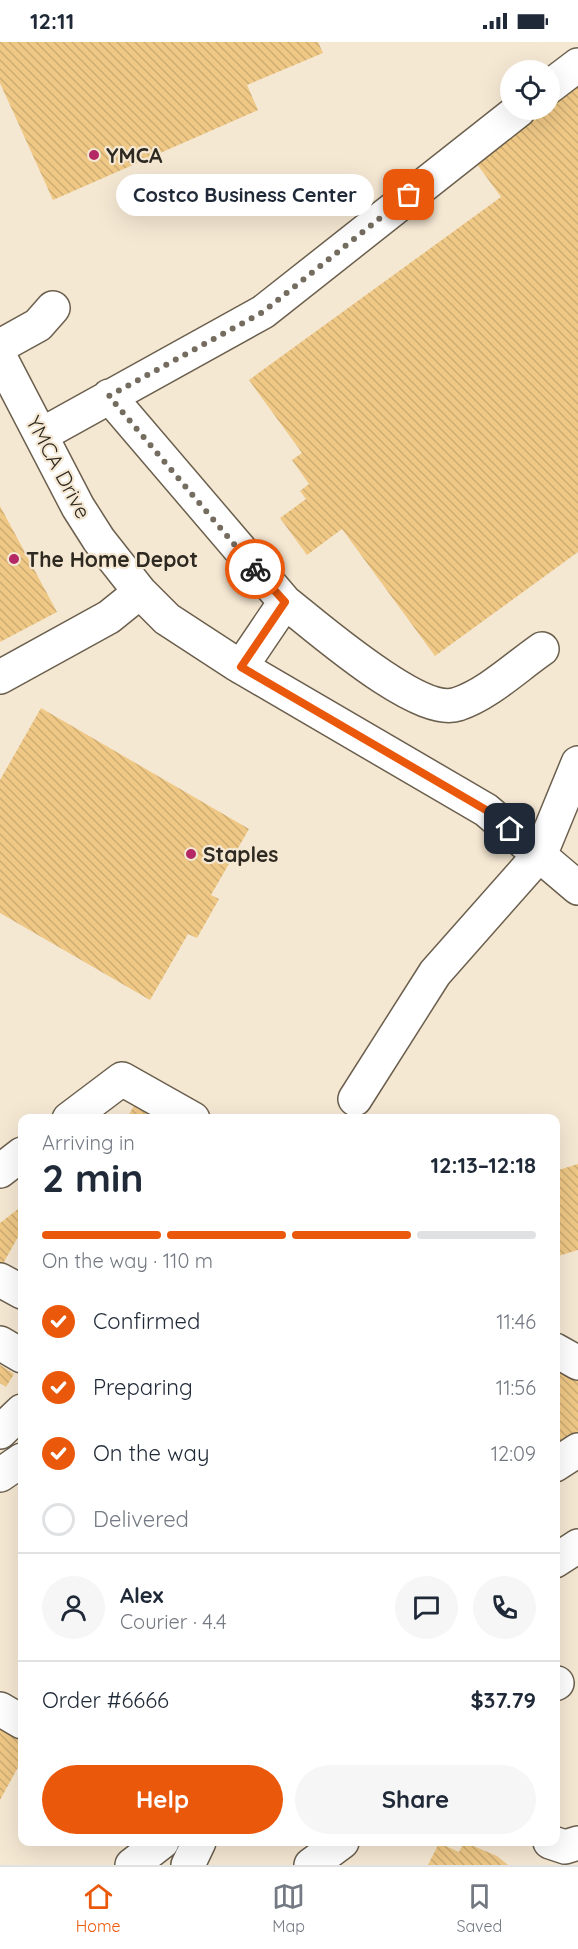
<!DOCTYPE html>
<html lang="en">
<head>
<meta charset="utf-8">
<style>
	:root { --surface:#fff; --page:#f6f6f7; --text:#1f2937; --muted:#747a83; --line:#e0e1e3; --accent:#ea580c }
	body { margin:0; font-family:Quicksand,sans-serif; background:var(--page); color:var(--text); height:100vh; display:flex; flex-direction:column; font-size:22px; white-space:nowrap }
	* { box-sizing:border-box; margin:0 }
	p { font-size:20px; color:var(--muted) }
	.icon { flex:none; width:33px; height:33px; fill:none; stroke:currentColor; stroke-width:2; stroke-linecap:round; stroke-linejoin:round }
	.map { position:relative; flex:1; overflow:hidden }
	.side { position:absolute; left:18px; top:1072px; width:542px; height:732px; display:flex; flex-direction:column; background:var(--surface); border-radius:12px; box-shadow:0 6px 24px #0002 }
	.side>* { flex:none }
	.tools { position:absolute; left:500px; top:18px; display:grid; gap:12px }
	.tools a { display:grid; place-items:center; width:60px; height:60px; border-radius:50%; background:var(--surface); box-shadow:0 6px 24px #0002; font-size:30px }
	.pin { position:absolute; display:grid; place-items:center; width:51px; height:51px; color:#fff; margin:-26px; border-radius:12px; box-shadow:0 3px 9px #0006 }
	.courier { position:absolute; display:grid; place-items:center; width:60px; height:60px; margin:-30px; border:4px solid #ea580c; border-radius:50%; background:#fff; color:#222; box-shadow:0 2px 8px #0007 }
	.bubble { position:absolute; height:42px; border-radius:21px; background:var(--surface); box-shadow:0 6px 24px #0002; font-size:20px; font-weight:800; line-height:42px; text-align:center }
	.summary em { font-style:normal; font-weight:800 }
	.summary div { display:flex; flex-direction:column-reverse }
	.summary { display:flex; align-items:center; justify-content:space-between; height:102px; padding:0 24px }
	h1 { font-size:39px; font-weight:800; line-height:45px }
	.bar { display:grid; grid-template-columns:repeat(4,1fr); gap:9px 6px; align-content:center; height:72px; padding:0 24px }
	.bar i { height:8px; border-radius:4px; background:var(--line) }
	.bar .current { background:var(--accent) }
	.bar p { grid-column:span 4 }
	.line { display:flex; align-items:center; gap:15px; padding:0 24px; border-top:2px solid var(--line) }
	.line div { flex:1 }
	.round { display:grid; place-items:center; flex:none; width:63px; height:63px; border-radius:32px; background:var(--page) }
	ol { padding:0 24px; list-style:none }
	li { display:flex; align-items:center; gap:18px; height:66px }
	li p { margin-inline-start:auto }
	li .icon { padding:6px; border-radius:50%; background:var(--accent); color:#fff; stroke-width:4 }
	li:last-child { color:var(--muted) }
	li i { width:33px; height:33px; border:3px solid var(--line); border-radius:50% }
	.action { display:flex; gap:12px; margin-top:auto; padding:12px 24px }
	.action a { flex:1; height:69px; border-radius:36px; background:var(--accent); color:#fff; font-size:24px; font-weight:800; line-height:69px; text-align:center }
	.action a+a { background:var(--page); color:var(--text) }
	.status { display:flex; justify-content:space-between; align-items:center; height:42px; padding:0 30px; background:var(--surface); direction:ltr }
	.status svg { height:16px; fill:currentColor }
	.tabs { display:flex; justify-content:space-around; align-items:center; height:84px; border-top:2px solid var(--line); background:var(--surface); font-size:16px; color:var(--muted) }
	.tabs a { display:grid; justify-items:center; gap:3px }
	.tabs .current { color:var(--accent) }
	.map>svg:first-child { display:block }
</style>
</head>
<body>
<div class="status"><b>12:11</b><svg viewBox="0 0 49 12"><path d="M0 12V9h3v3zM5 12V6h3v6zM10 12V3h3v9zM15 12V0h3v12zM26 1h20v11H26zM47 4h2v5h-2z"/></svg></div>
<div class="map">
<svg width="578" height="1823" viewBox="0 0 578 1823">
	<defs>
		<pattern id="building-back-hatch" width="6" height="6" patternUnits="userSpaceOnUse" patternTransform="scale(1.5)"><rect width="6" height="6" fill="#efc886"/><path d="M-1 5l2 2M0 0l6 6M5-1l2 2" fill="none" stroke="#cdac73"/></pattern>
	</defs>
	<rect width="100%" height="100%" fill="#f5e8d3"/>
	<!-- building -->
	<path fill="url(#building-back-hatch)" d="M0,0h318l5,11 -76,32 11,25 -205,90 -53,-117z
		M578,43v467l-143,104 -93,-127 -35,26 -27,-37 26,-19 -6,-8 9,-7 -17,-24 10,-7 -53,-73 252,-183 -27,-37 70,-50h5v-4z
		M0,464l57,106 -57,30z
		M41,666l208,121 -38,66 8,4 -22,39 -9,-4 -38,66 -150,-87v-133z
		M134,1064l22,13h-30z
		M578,1122v86l-23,7v-86z
		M22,1164v34l-4,-3 -18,32v-46z
		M555,1315l23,13v64l-23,16z
		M0,1323l14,9 -8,13 -6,-4z
		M0,1650l22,12v56l-22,40z
		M464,1800l33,14 11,9h-80l11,-22 20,9z"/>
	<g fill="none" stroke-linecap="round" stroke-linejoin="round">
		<!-- minor casing -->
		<g stroke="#6b5f4d" stroke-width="36">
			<path id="minor" d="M549,45l29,-22
				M0,304l38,-21 15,-17
				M0,315l78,150 21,33 41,52 27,27 69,45 250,146 92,78
				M109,354l176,206
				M41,393l222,-123 256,-202
				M241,625l44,-65c31,24 134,116 173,102 30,-10 58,-37 84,-55
				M0,635l109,-60 31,-25
				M355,1057l80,-126 106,-120 37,-90
				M69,1077l53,-40 71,40
				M0,1129l22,-17
				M0,1238l22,12
				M0,1301l22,13
				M555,1308l23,13
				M0,1390l22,-21
				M555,1423l23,-15
				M0,1433l22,-15
				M555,1642l2,-1
				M0,1667l22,13
				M550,1800l15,5 13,-4
				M311,1823l31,-23"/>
		</g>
		<!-- major casing -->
		<g stroke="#6b5f4d" stroke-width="36">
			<path id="major" d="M555,1519l23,-15
				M132,1823l30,-23
				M188,1823l11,-23"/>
		</g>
		<!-- minor -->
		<use href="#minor" stroke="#fff" stroke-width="33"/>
		<!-- major -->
		<use href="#major" stroke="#fff" stroke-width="33"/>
	</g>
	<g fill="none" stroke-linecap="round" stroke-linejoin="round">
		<!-- done -->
		<path stroke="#746c5f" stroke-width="6" stroke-dasharray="0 10.8" d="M255,527l-146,-173 154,-84 146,-117"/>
		<!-- route -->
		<path stroke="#ea580c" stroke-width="8" d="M255,527l30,33 -44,65 245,143 24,19"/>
	</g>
	<!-- markers -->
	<g fill="#b32865" stroke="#f5e8d3" stroke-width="2">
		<circle cx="94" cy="113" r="6"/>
		<circle cx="14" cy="517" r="6"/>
		<circle cx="191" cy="812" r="6"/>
	</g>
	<g text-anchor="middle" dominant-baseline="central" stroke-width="4.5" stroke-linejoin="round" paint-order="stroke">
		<!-- poi labels -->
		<g font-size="21" font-weight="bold" fill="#2e2921" stroke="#f5e8d3" text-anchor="start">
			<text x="106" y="113">YMCA</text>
			<text x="26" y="517">The Home Depot</text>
			<text x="203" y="812">Staples</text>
		</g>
		<!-- street labels -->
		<g font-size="21" fill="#2e2921" stroke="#f5e8d3">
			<text transform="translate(59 425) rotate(62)">YMCA Drive</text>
		</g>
	</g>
</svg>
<div class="tools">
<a><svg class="icon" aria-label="locate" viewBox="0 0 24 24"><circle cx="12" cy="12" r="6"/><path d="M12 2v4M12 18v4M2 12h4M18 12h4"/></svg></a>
</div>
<div class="pin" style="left:409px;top:153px;background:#ea580c"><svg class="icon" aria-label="bag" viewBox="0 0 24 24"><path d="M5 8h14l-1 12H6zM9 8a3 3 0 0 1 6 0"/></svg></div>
<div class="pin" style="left:510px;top:787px;background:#1f2937"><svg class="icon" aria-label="home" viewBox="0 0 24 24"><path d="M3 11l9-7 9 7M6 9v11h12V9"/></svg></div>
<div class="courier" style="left:255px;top:527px"><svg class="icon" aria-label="bike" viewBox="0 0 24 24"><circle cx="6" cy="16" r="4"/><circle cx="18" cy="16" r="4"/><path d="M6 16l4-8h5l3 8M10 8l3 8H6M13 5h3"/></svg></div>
<div class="bubble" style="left:116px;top:132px;width:258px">Costco Business Center</div>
<section class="side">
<div class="summary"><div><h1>2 min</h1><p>Arriving in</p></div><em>12:13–12:18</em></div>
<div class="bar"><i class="current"></i><i class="current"></i><i class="current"></i><i></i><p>On the way · 110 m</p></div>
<ol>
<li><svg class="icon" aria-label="check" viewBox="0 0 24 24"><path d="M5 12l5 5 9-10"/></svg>Confirmed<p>11:46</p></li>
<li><svg class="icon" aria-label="check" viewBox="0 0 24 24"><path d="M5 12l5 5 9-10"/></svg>Preparing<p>11:56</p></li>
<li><svg class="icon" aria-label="check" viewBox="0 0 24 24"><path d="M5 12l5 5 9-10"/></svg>On the way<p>12:09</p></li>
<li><i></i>Delivered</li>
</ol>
<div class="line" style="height:108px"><a class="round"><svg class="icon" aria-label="person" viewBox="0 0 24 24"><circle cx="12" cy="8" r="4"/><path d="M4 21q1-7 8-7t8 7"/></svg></a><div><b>Alex</b><p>Courier · 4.4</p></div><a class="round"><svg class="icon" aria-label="chat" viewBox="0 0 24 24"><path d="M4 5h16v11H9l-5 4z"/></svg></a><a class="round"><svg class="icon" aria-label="phone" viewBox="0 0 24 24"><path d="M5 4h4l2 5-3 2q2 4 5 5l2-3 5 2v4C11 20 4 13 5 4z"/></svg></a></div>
<div class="line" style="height:78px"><div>Order #6666</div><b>$37.79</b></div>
<div class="action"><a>Help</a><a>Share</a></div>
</section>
</div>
<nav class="tabs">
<a class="current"><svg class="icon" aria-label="home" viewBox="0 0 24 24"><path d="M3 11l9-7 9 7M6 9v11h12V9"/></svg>Home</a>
<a><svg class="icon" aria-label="map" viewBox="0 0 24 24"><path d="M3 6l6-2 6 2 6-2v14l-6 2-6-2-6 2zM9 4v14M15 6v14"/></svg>Map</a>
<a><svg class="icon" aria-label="saved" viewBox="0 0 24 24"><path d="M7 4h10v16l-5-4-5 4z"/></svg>Saved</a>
</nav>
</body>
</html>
